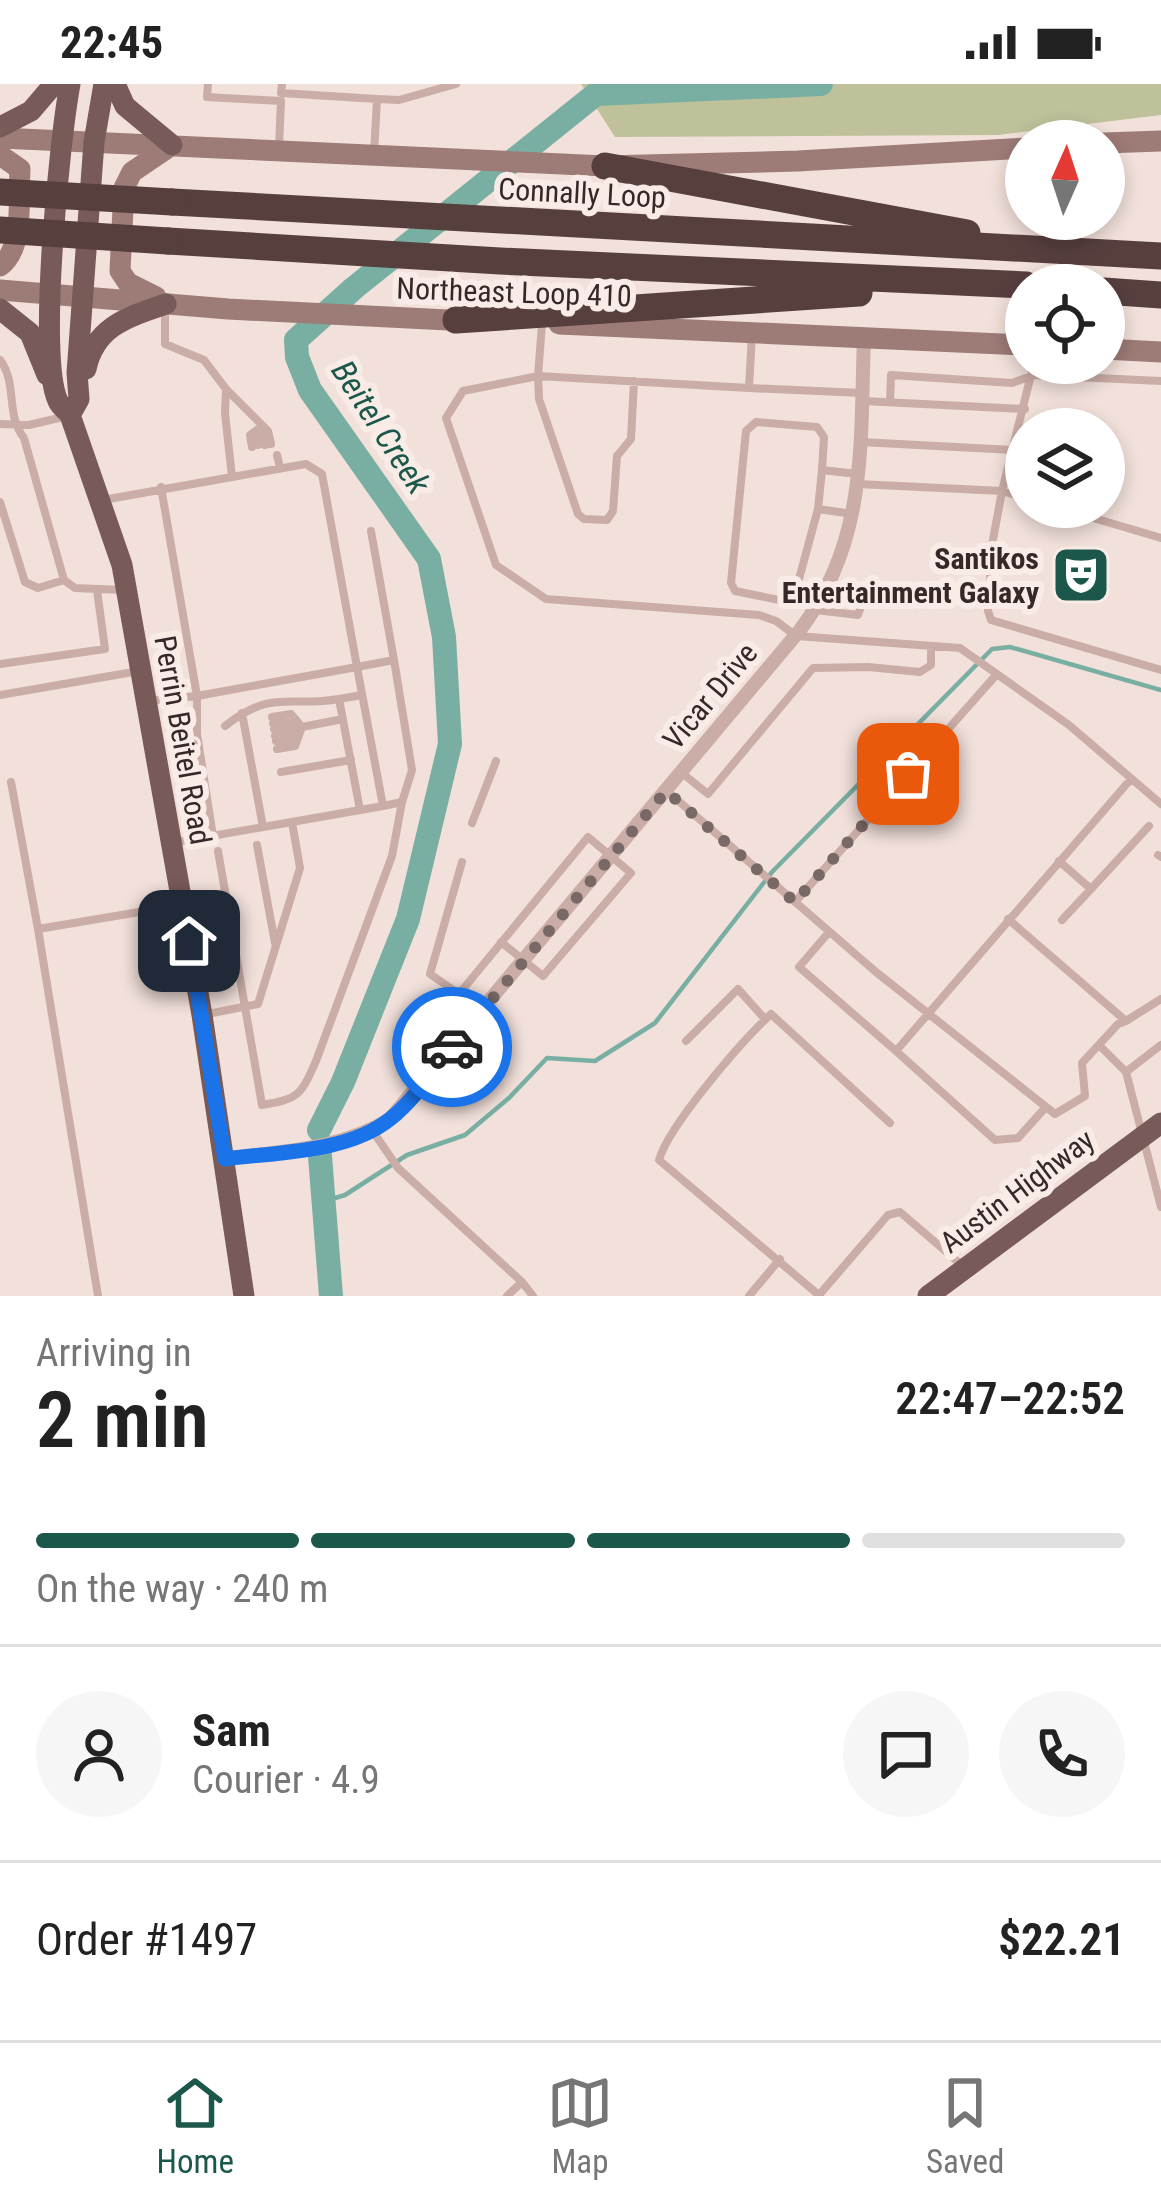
<!DOCTYPE html>
<html lang="en">
<head>
<meta charset="utf-8">
<style>
	:root { --surface:#fff; --page:#f6f6f6; --text:#222; --muted:#767676; --line:#e0e0e0; --accent:#1c574b }
	body { margin:0; font-family:"Roboto Condensed",sans-serif; background:var(--page); color:var(--text); height:100vh; display:flex; flex-direction:column; font-size:45px; white-space:nowrap }
	* { box-sizing:border-box; margin:0 }
	p { font-size:39px; color:var(--muted) }
	.icon { flex:none; width:66px; height:66px; fill:none; stroke:currentColor; stroke-width:2; stroke-linecap:round; stroke-linejoin:round }
	.map { position:relative; height:1212px; overflow:hidden }
	.panel { display:flex; flex-direction:column; background:var(--surface); flex:1 }
	.panel>* { flex:none }
	.needle { width:78px; rotate:3deg }
	.controls { position:absolute; left:1005px; top:36px; display:grid; gap:24px }
	.controls a { display:grid; place-items:center; width:120px; height:120px; border-radius:50%; background:var(--surface); box-shadow:0 6px 18px #0003; font-size:60px }
	.pin { position:absolute; display:grid; place-items:center; width:102px; height:102px; color:#fff; margin:-51px; border-radius:24px; box-shadow:0 6px 18px #0006 }
	.courier { position:absolute; display:grid; place-items:center; width:120px; height:120px; margin:-60px; border:9px solid #1a73e8; border-radius:50%; background:#fff; color:#222; box-shadow:0 3px 15px #0007 }
	.headline em { font-style:normal; font-weight:600 }
	.headline div { display:flex; flex-direction:column-reverse }
	.headline { display:flex; align-items:center; justify-content:space-between; height:204px; padding:0 36px }
	h1 { font-size:78px; font-weight:600; line-height:90px }
	.bar { display:grid; grid-template-columns:repeat(4,1fr); gap:18px 12px; align-content:center; height:144px; padding:0 36px }
	.bar i { height:15px; border-radius:9px; background:var(--line) }
	.bar .active { background:var(--accent) }
	.bar p { grid-column:span 4 }
	.line { display:flex; align-items:center; gap:30px; padding:0 36px; border-top:3px solid var(--line) }
	.line div { flex:1 }
	.round { display:grid; place-items:center; flex:none; width:126px; height:126px; border-radius:63px; background:var(--page) }
	.status { display:flex; justify-content:space-between; align-items:center; height:84px; padding:0 60px; background:var(--surface); direction:ltr }
	.status svg { height:33px; fill:currentColor }
	.menu { display:flex; justify-content:space-around; align-items:center; height:168px; border-top:3px solid var(--line); background:var(--surface); font-size:33px; color:var(--muted) }
	.menu a { display:grid; justify-items:center; gap:6px }
	.menu .active { color:var(--accent) }
	.map>svg:first-child { display:block }
</style>
</head>
<body>
<div class="status"><b>22:45</b><svg viewBox="0 0 49 12"><path d="M0 12V9h3v3zM5 12V6h3v6zM10 12V3h3v9zM15 12V0h3v12zM26 1h20v11H26zM47 4h2v5h-2z"/></svg></div>
<div class="map">
<svg width="1161" height="1212" viewBox="0 0 1161 1212">
	<rect width="100%" height="100%" fill="#f2e0da"/>
	<!-- green -->
	<path fill="#bec19a" d="M581,0h580v31l-163,20 -383,2z"/>
	<g fill="none" stroke-linecap="round" stroke-linejoin="round">
		<!-- stream -->
		<path stroke="#79afa3" stroke-width="4.5" d="M322,1118l23,-7 62,-40 58,-20 44,-37 38,-40 48,3 60,-38 117,-151 220,-223 18,-2 151,43"/>
		<!-- river -->
		<path stroke="#79afa3" stroke-width="24" d="M319,1046l24,-48 65,-163 42,-175 -6,-107 -15,-78 -119,-169 -13,-33 -1,-17 58,-52 242,-194 225,-10
			M320,1072l11,140"/>
		<!-- service -->
		<path stroke="#caada6" stroke-width="8" d="M208,0l-1,13 74,4
			M282,0l-1,9 96,6
			M279,62l2,-45
			M374,70l3,-55 22,1 57,-16
			M542,240l-4,52 -75,15 -17,27 50,147 50,34 213,16 17,6 20,15 164,12 109,77 92,79
			M0,276c18,24 5,54 24,78l40,142 11,8 47,2
			M1034,279l-32,128 -10,54 -4,66 3,9 170,50
			M634,297l-3,58 -14,17 -4,55 -6,9 -23,-1 -6,-5 -39,-115 -1,-23 211,12 3,-54
			M749,304l113,5
			M227,306l41,41 3,13
			M863,317l162,8
			M890,318l1,-27 121,8 22,-8 127,6
			M0,340l29,1 34,-8
			M261,344l4,17
			M861,358l152,8
			M258,361l-1,-11 3,-6
			M252,363l-2,-12 11,-8
			M277,371l3,13
			M858,400l144,7 24,7
			M103,416l129,-23 -7,-64 1,-24 -22,-29 -39,-16v-35
			M0,418l25,80 13,6 26,-8
			M1056,423l105,31
			M818,425l4,-39
			M853,430l-35,-5 -22,81 -17,10 -44,-9 -4,-8 15,-152 10,-9 61,5 7,10 -2,33 35,4
			M816,526l42,5 7,-20
			M394,576l18,110 -10,32
			M0,580l105,-15 -8,-59
			M0,611l139,-24
			M147,617l50,-5 -36,-209
			M242,629l21,114
			M272,633l19,-3 11,13 41,-8
			M273,639h23
			M225,642c49,-38 63,-18 114,-27
			M274,645l27,-2
			M275,652l21,-5
			M276,657l17,-2 5,-6
			M277,665l18,-3 7,-19
			M281,688l70,-12
			M682,689l26,21 105,-126 55,-1 52,5 11,-7v-19
			M11,698l27,147
			M667,707l209,181 179,142 30,-18 -3,-33 36,-39 8,-3 -118,-102
			M360,726l-21,-111 23,-4
			M472,739l24,-62
			M213,752l-16,-102v-38l160,-29 -35,-193 -16,-10 -74,13
			M172,759l211,-37 -26,-139 37,-7 -23,-129
			M257,761l18,98
			M218,767l44,254c37,-6 39,-10 54,-44l76,-205 10,-54 -19,4
			M1158,771l3,2
			M1059,777l32,28 58,-63
			M462,778l-32,112 29,20 129,-157 43,36 -88,103 -42,-34
			M795,818l202,-228
			M1062,836l29,-31
			M829,848l-30,35 97,84 235,-272
			M203,931l55,-11 42,-136 -8,-46
			M1126,937l35,-22
			M686,957l52,-52 27,30
			M1099,961l27,27 35,135
			M896,967l99,89 23,-2 27,-30
			M1126,988l35,-27
			M372,1046l26,38 124,114 11,14
			M819,1211l69,-80 12,-3 64,55
			M98,1212l-60,-367 143,-24
			M507,1212l15,-14
			M749,1212l31,-37
			M820,1212l-161,-136c10,-35 83,-119 112,-146l119,109"/>
		<!-- minor -->
		<path stroke="#caada6" stroke-width="14" d="M225,1075c56,-8 116,-9 165,-40l410,-489c68,-90 60,-186 64,-292"/>
		<!-- secondary -->
		<path stroke="#9d7b77" stroke-width="21" d="M0,54l605,28 193,-5 228,-13
			M1104,59l57,-2
			M0,71l20,14c-2,28 5,79 -20,97
			M0,206l228,19 240,12
			M156,213l-28,-14 -8,-12 4,-83 8,-16 40,-27
			M559,240l467,21
			M1104,265l57,3"/>
		<!-- primary -->
		<path stroke="#785a58" stroke-width="21" d="M70,0c-10,53 -33,274 -12,317 2,5 8,9 12,14l52,150 80,450 42,281
			M115,0l10,22 47,39
			M0,43l31,-16 23,-27
			M0,225l30,24 17,42
			M86,285c9,-43 42,-52 80,-65
			M70,331l9,-16 -2,-26 17,-231 10,-58
			M928,1212l233,-173"/>
		<!-- motorway -->
		<path stroke="#573f3e" stroke-width="27" d="M605,82l362,67
			M172,118l989,54
			M168,157l332,20 526,24
			M1104,207l57,4
			M456,236l403,-27"/>
		<!-- motorway-bridge -->
		<path stroke="#573f3e" stroke-width="27" d="M0,108l172,10
			M0,146l168,11"/>
	</g>
	<g fill="none" stroke-linecap="round" stroke-linejoin="round">
		<!-- done -->
		<path stroke="#786866" stroke-width="12" stroke-dasharray="0 21.6" d="M452,963l214,-256 129,111 113,-128"/>
		<!-- route -->
		<path stroke="#1a73e8" stroke-width="15" d="M189,857l36,218c51,-7 123,-6 165,-40 24,-19 43,-48 62,-72"/>
	</g>
	<!-- icons -->
	<defs>
		<g id="theatre-square" transform="scale(3)"><rect x="-9" y="-9" width="18" height="18" rx="4" fill="#1c574b" stroke="#f9ece6"/><path d="M-5-5.5Q0-4 5-5.5V0Q5 5 0 6Q-5 5-5 0ZM-3.3-2.5H-1v1.5H-3.3ZM1-2.5H3.3v1.5H1ZM-2.8 1Q0 5.5 2.8 1Z" fill="#fff"/></g>
	</defs>
	<g fill-rule="evenodd">
		<use href="#theatre-square" x="1081" y="491"/>
	</g>
	<g text-anchor="middle" dominant-baseline="central" stroke-width="12" stroke-linejoin="round" paint-order="stroke">
		<!-- street labels -->
		<g font-size="30" fill="#362827" stroke="#f9ece6">
			<text transform="translate(582 109) rotate(3)">Connally Loop</text>
			<text transform="translate(514 208) rotate(2)">Northeast Loop 410</text>
			<text transform="translate(710 612) rotate(-50)">Vicar Drive</text>
			<text transform="translate(183 656) rotate(80)">Perrin Beitel Road</text>
			<text transform="translate(1017 1107) rotate(-37)">Austin Highway</text>
		</g>
		<!-- poi labels -->
		<g font-size="30" font-weight="bold" fill="#362827" stroke="#f9ece6" text-anchor="end">
			<text x="1039" y="474">Santikos<tspan x="1039" dy="34">Entertainment Galaxy</tspan></text>
		</g>
		<!-- water labels -->
		<g font-size="33" font-style="italic" fill="#1c574b" stroke="#f9ece6">
			<text transform="translate(381 343) rotate(57)">Beitel Creek</text>
		</g>
	</g>
</svg>
<div class="controls">
<a><svg class="needle" viewBox="-14 -14 28 28"><path d="M0-13l5 13h-10z" fill="#e53935"/><path d="M0 13l5-13h-10z" fill="#767676"/></svg></a>
<a><svg class="icon" aria-label="locate" viewBox="0 0 24 24"><circle cx="12" cy="12" r="6"/><path d="M12 2v4M12 18v4M2 12h4M18 12h4"/></svg></a>
<a><svg class="icon" aria-label="layers" viewBox="0 0 24 24"><path d="M12 4l9 5-9 5-9-5zM3 14l9 5 9-5"/></svg></a>
</div>
<div class="pin" style="left:908px;top:690px;background:#ea580c"><svg class="icon" aria-label="bag" viewBox="0 0 24 24"><path d="M5 8h14l-1 12H6zM9 8a3 3 0 0 1 6 0"/></svg></div>
<div class="pin" style="left:189px;top:857px;background:#1f2937"><svg class="icon" aria-label="home" viewBox="0 0 24 24"><path d="M3 11l9-7 9 7M6 9v11h12V9"/></svg></div>
<div class="courier" style="left:452px;top:963px"><svg class="icon" aria-label="car" viewBox="0 0 24 24"><path d="M5 17H2v-5l4-1 3-4h7l3 4 3 1v5h-3M9 17h6M6 11h13"/><circle cx="7" cy="17" r="2"/><circle cx="17" cy="17" r="2"/></svg></div>
</div>
<section class="panel">
<div class="headline"><div><h1>2 min</h1><p>Arriving in</p></div><em>22:47–22:52</em></div>
<div class="bar"><i class="active"></i><i class="active"></i><i class="active"></i><i></i><p>On the way · 240 m</p></div>
<div class="line" style="height:216px"><a class="round"><svg class="icon" aria-label="person" viewBox="0 0 24 24"><circle cx="12" cy="8" r="4"/><path d="M4 21q1-7 8-7t8 7"/></svg></a><div><b>Sam</b><p>Courier · 4.9</p></div><a class="round"><svg class="icon" aria-label="chat" viewBox="0 0 24 24"><path d="M4 5h16v11H9l-5 4z"/></svg></a><a class="round"><svg class="icon" aria-label="phone" viewBox="0 0 24 24"><path d="M5 4h4l2 5-3 2q2 4 5 5l2-3 5 2v4C11 20 4 13 5 4z"/></svg></a></div>
<div class="line" style="height:156px"><div>Order #1497</div><b>$22.21</b></div>
</section>
<nav class="menu">
<a class="active"><svg class="icon" aria-label="home" viewBox="0 0 24 24"><path d="M3 11l9-7 9 7M6 9v11h12V9"/></svg>Home</a>
<a><svg class="icon" aria-label="map" viewBox="0 0 24 24"><path d="M3 6l6-2 6 2 6-2v14l-6 2-6-2-6 2zM9 4v14M15 6v14"/></svg>Map</a>
<a><svg class="icon" aria-label="saved" viewBox="0 0 24 24"><path d="M7 4h10v16l-5-4-5 4z"/></svg>Saved</a>
</nav>
</body>
</html>
